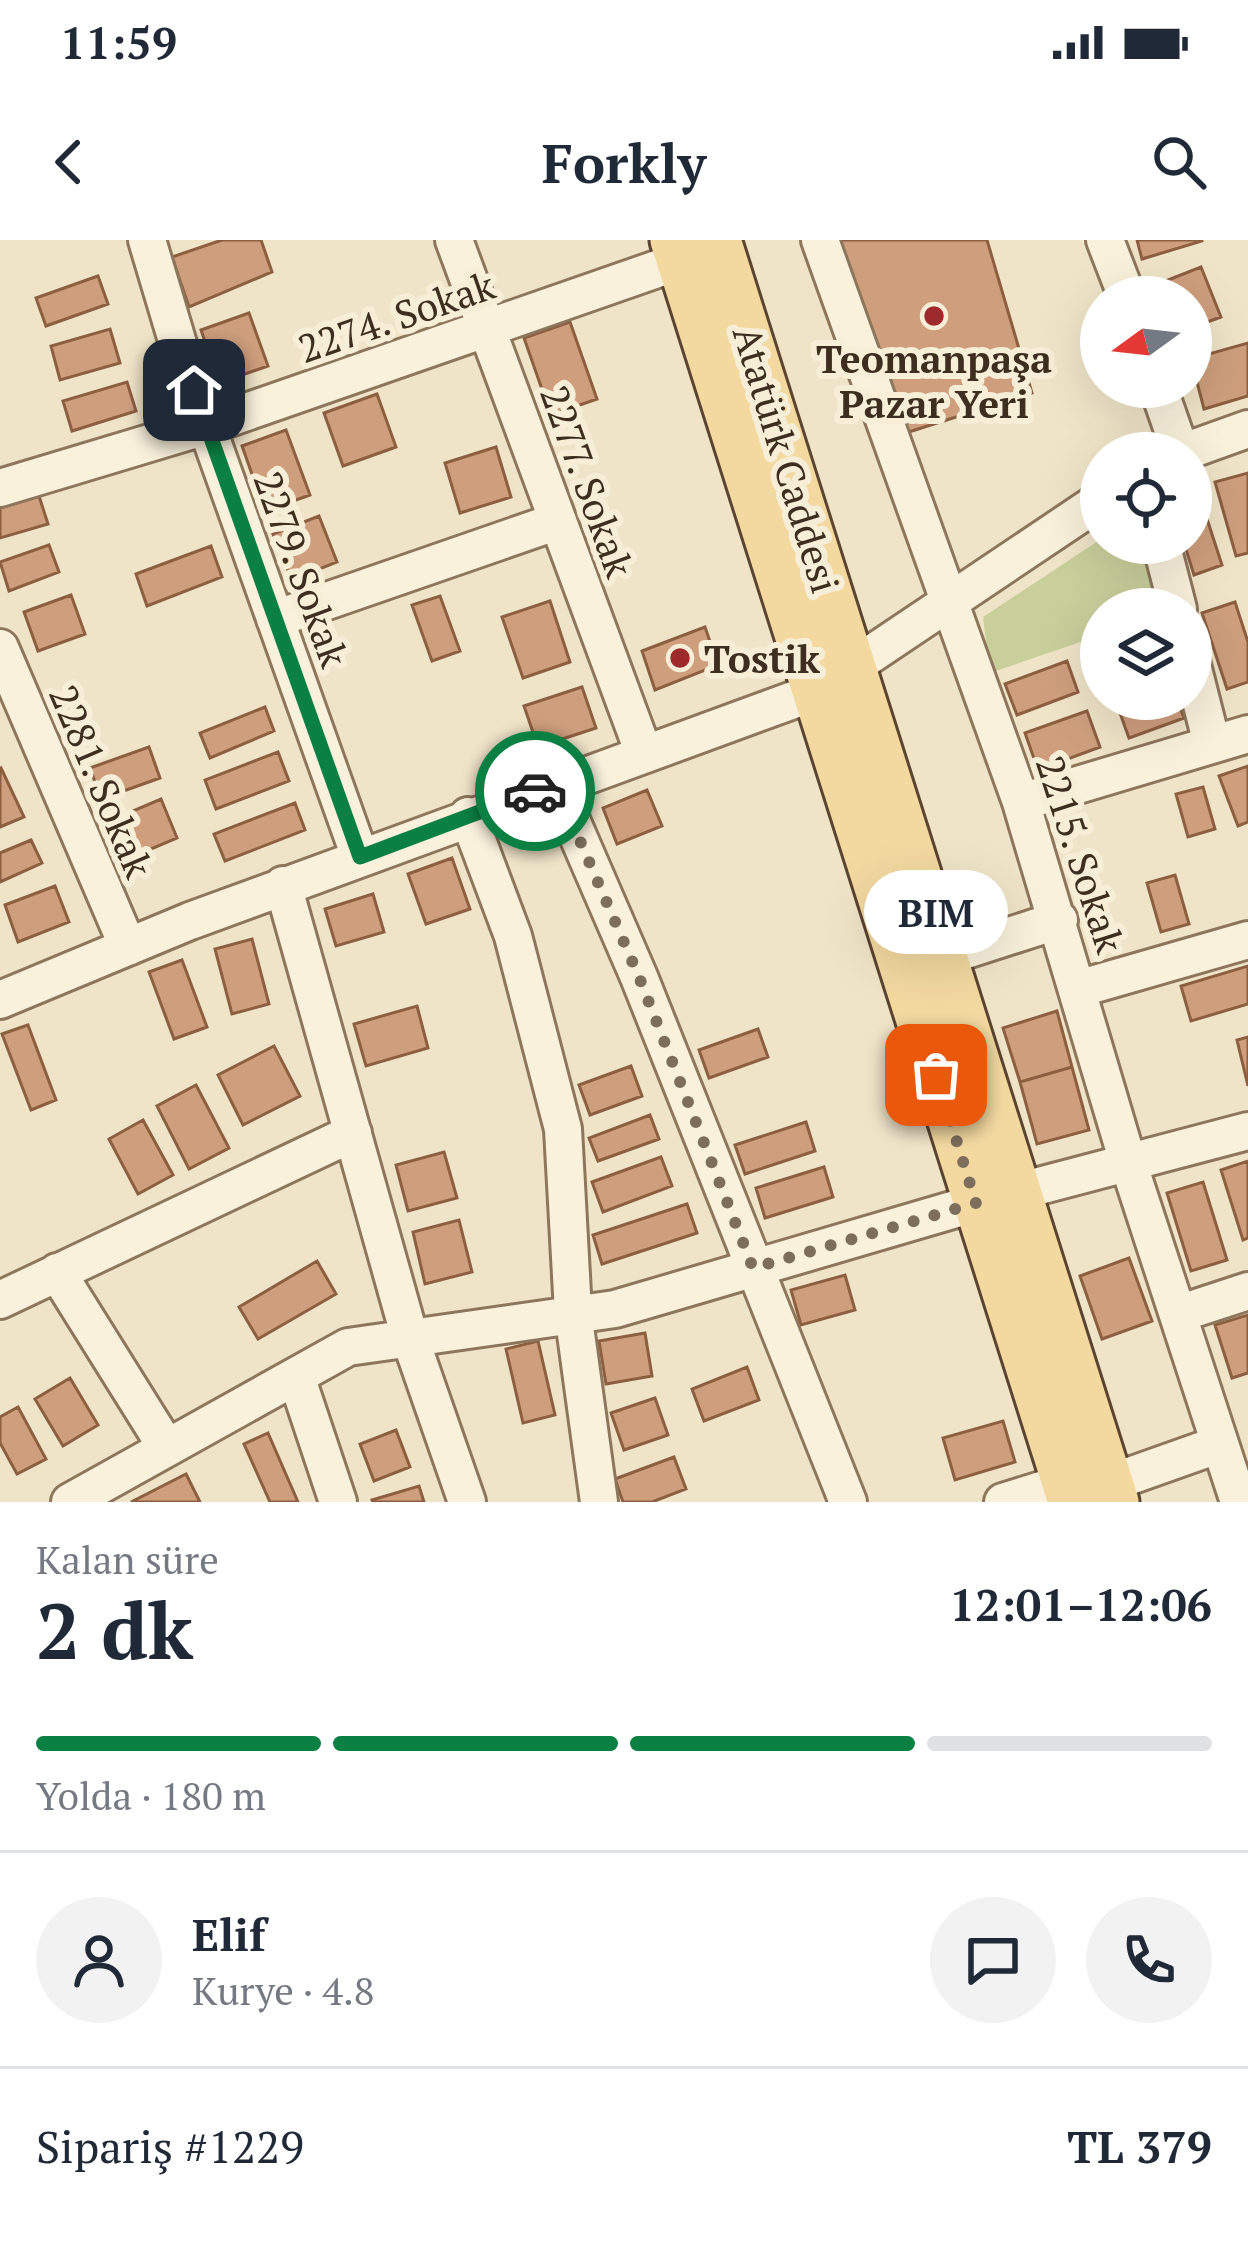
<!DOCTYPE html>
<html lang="tr">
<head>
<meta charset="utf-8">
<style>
	:root { --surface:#fff; --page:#f2f2f3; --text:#1f2937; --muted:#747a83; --line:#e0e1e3; --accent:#0b8043 }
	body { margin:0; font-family:"PT Serif",serif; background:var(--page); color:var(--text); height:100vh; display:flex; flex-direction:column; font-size:45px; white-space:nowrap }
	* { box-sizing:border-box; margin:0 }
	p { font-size:39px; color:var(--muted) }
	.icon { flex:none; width:66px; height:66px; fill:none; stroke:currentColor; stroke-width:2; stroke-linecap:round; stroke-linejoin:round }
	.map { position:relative; height:1262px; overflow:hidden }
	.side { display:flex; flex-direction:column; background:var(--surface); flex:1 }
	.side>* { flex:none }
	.needle { width:78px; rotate:255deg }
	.tools { position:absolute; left:1080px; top:36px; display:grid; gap:24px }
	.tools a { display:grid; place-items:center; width:132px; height:132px; border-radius:50%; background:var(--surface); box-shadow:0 12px 48px #0002; font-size:60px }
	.pin { position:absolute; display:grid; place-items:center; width:102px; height:102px; color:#fff; margin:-51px; border-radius:24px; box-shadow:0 6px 18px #0006 }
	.courier { position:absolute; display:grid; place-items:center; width:120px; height:120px; margin:-60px; border:9px solid #0b8043; border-radius:50%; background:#fff; color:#222; box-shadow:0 3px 15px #0007 }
	.bubble { position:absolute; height:84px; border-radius:42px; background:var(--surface); box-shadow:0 12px 48px #0002; font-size:39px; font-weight:700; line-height:84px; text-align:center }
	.overview em { font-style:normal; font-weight:700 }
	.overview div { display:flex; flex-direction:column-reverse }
	.overview { display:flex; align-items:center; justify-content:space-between; height:204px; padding:0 36px }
	h1 { font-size:78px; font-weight:700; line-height:90px }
	.bar { display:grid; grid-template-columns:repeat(4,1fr); gap:18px 12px; align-content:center; height:144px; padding:0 36px }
	.bar i { height:15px; border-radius:9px; background:var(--line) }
	.bar .selected { background:var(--accent) }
	.bar p { grid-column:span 4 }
	.line { display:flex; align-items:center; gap:30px; padding:0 36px; border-top:3px solid var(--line) }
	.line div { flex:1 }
	.round { display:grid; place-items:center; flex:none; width:126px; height:126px; border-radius:63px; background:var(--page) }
	.status { display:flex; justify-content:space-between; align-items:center; height:84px; padding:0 60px; background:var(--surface); direction:ltr }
	.status svg { height:33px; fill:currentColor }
	header { display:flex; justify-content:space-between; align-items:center; height:156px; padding:0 36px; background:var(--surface); font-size:54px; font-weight:700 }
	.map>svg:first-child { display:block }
</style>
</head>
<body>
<div class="status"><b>11:59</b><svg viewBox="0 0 49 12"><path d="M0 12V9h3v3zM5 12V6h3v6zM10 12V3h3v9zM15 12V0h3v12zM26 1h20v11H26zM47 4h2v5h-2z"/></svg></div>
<header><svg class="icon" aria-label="back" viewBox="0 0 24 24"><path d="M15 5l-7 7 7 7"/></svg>Forkly<svg class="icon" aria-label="search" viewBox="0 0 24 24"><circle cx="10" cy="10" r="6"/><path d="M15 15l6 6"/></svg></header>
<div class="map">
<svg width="1248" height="1262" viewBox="0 0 1248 1262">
	<rect width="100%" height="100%" fill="#f0e4c8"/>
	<!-- green -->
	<path fill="#c9cf9b" d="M1101,299v4h44l18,66h-62v26l-111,38 -7,-56z"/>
	<!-- building -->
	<path fill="#cf9f7d" stroke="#8d5f41" stroke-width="3" d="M222,0h39l11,32 -83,35 -17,-50z
		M836,0h151l45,153 -136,43z
		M1137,0h65v1l-60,18z
		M1201,27l20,50 -30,11v-31h-31l-5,-12z
		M98,36l10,28 -62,22 -10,-28z
		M249,73l19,53 -49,17 -18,-53z
		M570,82l27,77 -46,16 -27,-77z
		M110,89l10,34 -60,17 -9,-34z
		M1248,103v53l-44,13 -13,-50z
		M127,142l9,29 -64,20 -9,-30z
		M377,154l19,53 -53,19 -19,-53z
		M286,190l24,65 -45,16 -23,-65z
		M496,207l15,50 -51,16 -15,-50z
		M1248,233v80l-12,3 -21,-74z
		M1198,251l24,74 -28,10 -10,-32h7v-49z
		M39,256l9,28 -48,14v-30z
		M319,276l18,46 -45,18 -19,-46z
		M49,305l10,27 -50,19 -9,-29z
		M211,306l11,31 -75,29 -11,-32z
		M71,355l14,39 -47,17 -14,-39z
		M440,356l20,55 -28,10 -20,-56z
		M550,361l20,61 -47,16 -21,-61z
		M1235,362l13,40v40l-21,7 -25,-76z
		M705,387l13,38 -63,25 -13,-39z
		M1067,421l11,31 -61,23 -12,-31z
		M582,447l14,41 -58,19 -14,-41z
		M1125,459h52l7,19 -55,20 -13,-36z
		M265,467l9,24 -64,27 -10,-25z
		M1087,471l13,36 -62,23 -13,-37z
		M149,507l11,31 -59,21 -11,-31z
		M278,512l11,29 -73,28 -11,-29z
		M1248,526v56l-10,4 -19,-50z
		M1,528l23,49 -24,10v-58z
		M1203,547l12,42 -27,8 -12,-43z
		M647,550l15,36 -45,18 -14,-36z
		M161,559l16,39 -54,23 -16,-39z
		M295,563l10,27 -80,31 -11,-27z
		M31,600l11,23 -42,19v-29z
		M452,618l18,51 -44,15 -18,-50z
		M1175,635l14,49 -28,8 -14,-49z
		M55,646l14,36 -51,20 -13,-37z
		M373,654l11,38 -48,14 -11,-37z
		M252,699l17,65 -37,10 -17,-65z
		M182,720l25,67 -33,12 -25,-67z
		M1248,726v38l-57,17 -10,-35z
		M417,766l11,42 -62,18 -12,-42z
		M1057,771l15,56 -52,15 -17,-54z
		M28,785l28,75 -25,10 -29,-76z
		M758,789l10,28 -59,21 -10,-28z
		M1248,797v49l-11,-46z
		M274,806l26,50 -57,29 -25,-50z
		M631,826l11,30 -52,19 -11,-30z
		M1072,827l17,63 -52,14 -17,-62z
		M196,845l33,63 -40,21 -32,-63z
		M650,875l9,24 -61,22 -9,-23z
		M143,880l30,55 -35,19 -29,-55z
		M806,882l9,29 -70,23 -10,-29z
		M444,912l13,46 -49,13 -12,-46z
		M661,917l11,29 -69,26 -11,-30z
		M1248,921v77l-5,2 -22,-70z
		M824,927l9,30 -68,21 -9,-30z
		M1203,942l24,78 -36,11 -24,-78z
		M687,964l10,29 -95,31 -9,-29z
		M459,980l13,52 -47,12 -12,-52z
		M1129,1018l23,63 -50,18 -22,-63z
		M317,1021l19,33 -78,45 -19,-32z
		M845,1035l10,35 -54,15 -10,-35z
		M1248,1075v58l-16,5 -17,-53z
		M645,1093l7,43 -46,8 -7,-43z
		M538,1101l17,74 -32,8 -17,-74z
		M747,1127l12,33 -55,21 -12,-32z
		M70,1138l28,47 -35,21 -28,-47z
		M655,1158l13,37 -44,15 -13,-37z
		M18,1167l28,52 -29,15 -17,-31v-26z
		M1003,1181l12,41 -60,18 -12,-42z
		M396,1190l14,37 -36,14 -14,-37z
		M268,1193l30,69h-28l-26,-58z
		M674,1217l12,32 -34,13h-29l-8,-23z
		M186,1234l14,28h-69z
		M419,1246l5,16h-51l-1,-2z"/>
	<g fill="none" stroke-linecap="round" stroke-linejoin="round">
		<!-- minor casing -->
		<g stroke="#8d765c" stroke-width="42">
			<path id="minor" d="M147,0l34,114 179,503
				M454,0l189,511
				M820,0l201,562 106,357 112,343
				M1105,0l22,57
				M1158,147l23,66 67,-24
				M0,248l206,-62 474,-165
				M1161,303l17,66
				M275,379l283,-98
				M0,408l128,299
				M1191,421l21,83
				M555,543l84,194 209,525
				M1021,562l227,-68
				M468,576l45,120 50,193 10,183 26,190
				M283,645l127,453 57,164
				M944,717l115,-37
				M1081,748l167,-48
				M0,760l190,-79 625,-229 286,-192
				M1016,952l232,-61
				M57,1032l110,176
				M0,1060l353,-167
				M1178,1074l70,-23
				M296,1136l42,126
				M1110,1243l110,-39
				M70,1262l278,-155 267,-38 361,-106
				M1003,1262l61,-19"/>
		</g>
		<!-- major casing -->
		<g stroke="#5b4430" stroke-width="51">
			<path id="major" d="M673,0l398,1262
				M718,0l398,1262"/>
		</g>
		<!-- minor -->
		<use href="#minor" stroke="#faf1dc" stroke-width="36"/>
		<!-- major -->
		<use href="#major" stroke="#f3d9a0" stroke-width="45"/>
	</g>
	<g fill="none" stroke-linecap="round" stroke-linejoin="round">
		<!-- done -->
		<path stroke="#7c6e5b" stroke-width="12" stroke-dasharray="0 21.6" d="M535,551l20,-8 84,194 114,291 223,-65 -40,-128"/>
		<!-- route -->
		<path stroke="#0b8043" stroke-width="15" d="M194,150l166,467 175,-66"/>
	</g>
	<!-- markers -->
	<g fill="#9e2a2b" stroke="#f7eed8" stroke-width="4.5">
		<circle cx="934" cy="76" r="12"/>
		<circle cx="680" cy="418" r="12"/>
	</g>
	<g text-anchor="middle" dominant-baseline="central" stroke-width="12" stroke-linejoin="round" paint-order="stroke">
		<!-- street labels -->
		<g font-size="39" fill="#3d2e20" stroke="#f7eed8">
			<text transform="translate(396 76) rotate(-19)">2274. Sokak</text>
			<text transform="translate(787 219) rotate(73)">Atatürk Caddesi</text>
			<text transform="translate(588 241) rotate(70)">2277. Sokak</text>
			<text transform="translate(302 329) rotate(70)">2279. Sokak</text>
			<text transform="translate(102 541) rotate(67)">2281. Sokak</text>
			<text transform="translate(1081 614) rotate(72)">2215. Sokak</text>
		</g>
		<!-- poi labels -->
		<g font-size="39" font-weight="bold" fill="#3d2e20" stroke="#f7eed8">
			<text x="934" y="118">Teomanpaşa<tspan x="934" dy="45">Pazar Yeri</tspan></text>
			<text x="704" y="418" text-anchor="start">Tostik</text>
		</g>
	</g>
</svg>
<div class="tools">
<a><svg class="needle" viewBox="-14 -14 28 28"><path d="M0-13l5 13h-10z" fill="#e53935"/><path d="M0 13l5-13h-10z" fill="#747a83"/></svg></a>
<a><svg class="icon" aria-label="locate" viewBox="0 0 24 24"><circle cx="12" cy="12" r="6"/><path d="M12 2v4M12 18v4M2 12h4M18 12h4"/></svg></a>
<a><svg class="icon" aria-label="layers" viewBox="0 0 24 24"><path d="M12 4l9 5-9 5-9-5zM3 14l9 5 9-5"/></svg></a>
</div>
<div class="pin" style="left:936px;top:835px;background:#ea580c"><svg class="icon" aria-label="bag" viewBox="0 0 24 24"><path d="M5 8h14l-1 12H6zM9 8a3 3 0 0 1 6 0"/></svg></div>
<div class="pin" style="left:194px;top:150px;background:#1f2937"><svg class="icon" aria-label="home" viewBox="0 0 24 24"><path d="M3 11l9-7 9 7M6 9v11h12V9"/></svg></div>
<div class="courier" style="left:535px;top:551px"><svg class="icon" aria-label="car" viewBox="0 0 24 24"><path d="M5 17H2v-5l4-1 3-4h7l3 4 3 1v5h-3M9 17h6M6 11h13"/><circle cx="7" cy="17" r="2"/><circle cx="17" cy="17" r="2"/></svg></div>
<div class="bubble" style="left:864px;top:630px;width:144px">BIM</div>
</div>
<section class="side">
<div class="overview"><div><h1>2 dk</h1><p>Kalan süre</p></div><em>12:01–12:06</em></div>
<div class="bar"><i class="selected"></i><i class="selected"></i><i class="selected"></i><i></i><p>Yolda · 180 m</p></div>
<div class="line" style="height:216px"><a class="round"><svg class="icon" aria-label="person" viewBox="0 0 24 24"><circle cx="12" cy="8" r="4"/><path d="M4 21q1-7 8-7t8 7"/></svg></a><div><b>Elif</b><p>Kurye · 4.8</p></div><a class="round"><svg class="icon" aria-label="chat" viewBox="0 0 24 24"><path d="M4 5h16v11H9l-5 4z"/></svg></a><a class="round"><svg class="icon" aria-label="phone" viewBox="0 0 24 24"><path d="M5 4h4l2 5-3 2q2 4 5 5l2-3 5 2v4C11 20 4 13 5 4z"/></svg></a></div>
<div class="line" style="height:156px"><div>Sipariş #1229</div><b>TL 379</b></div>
</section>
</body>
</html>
